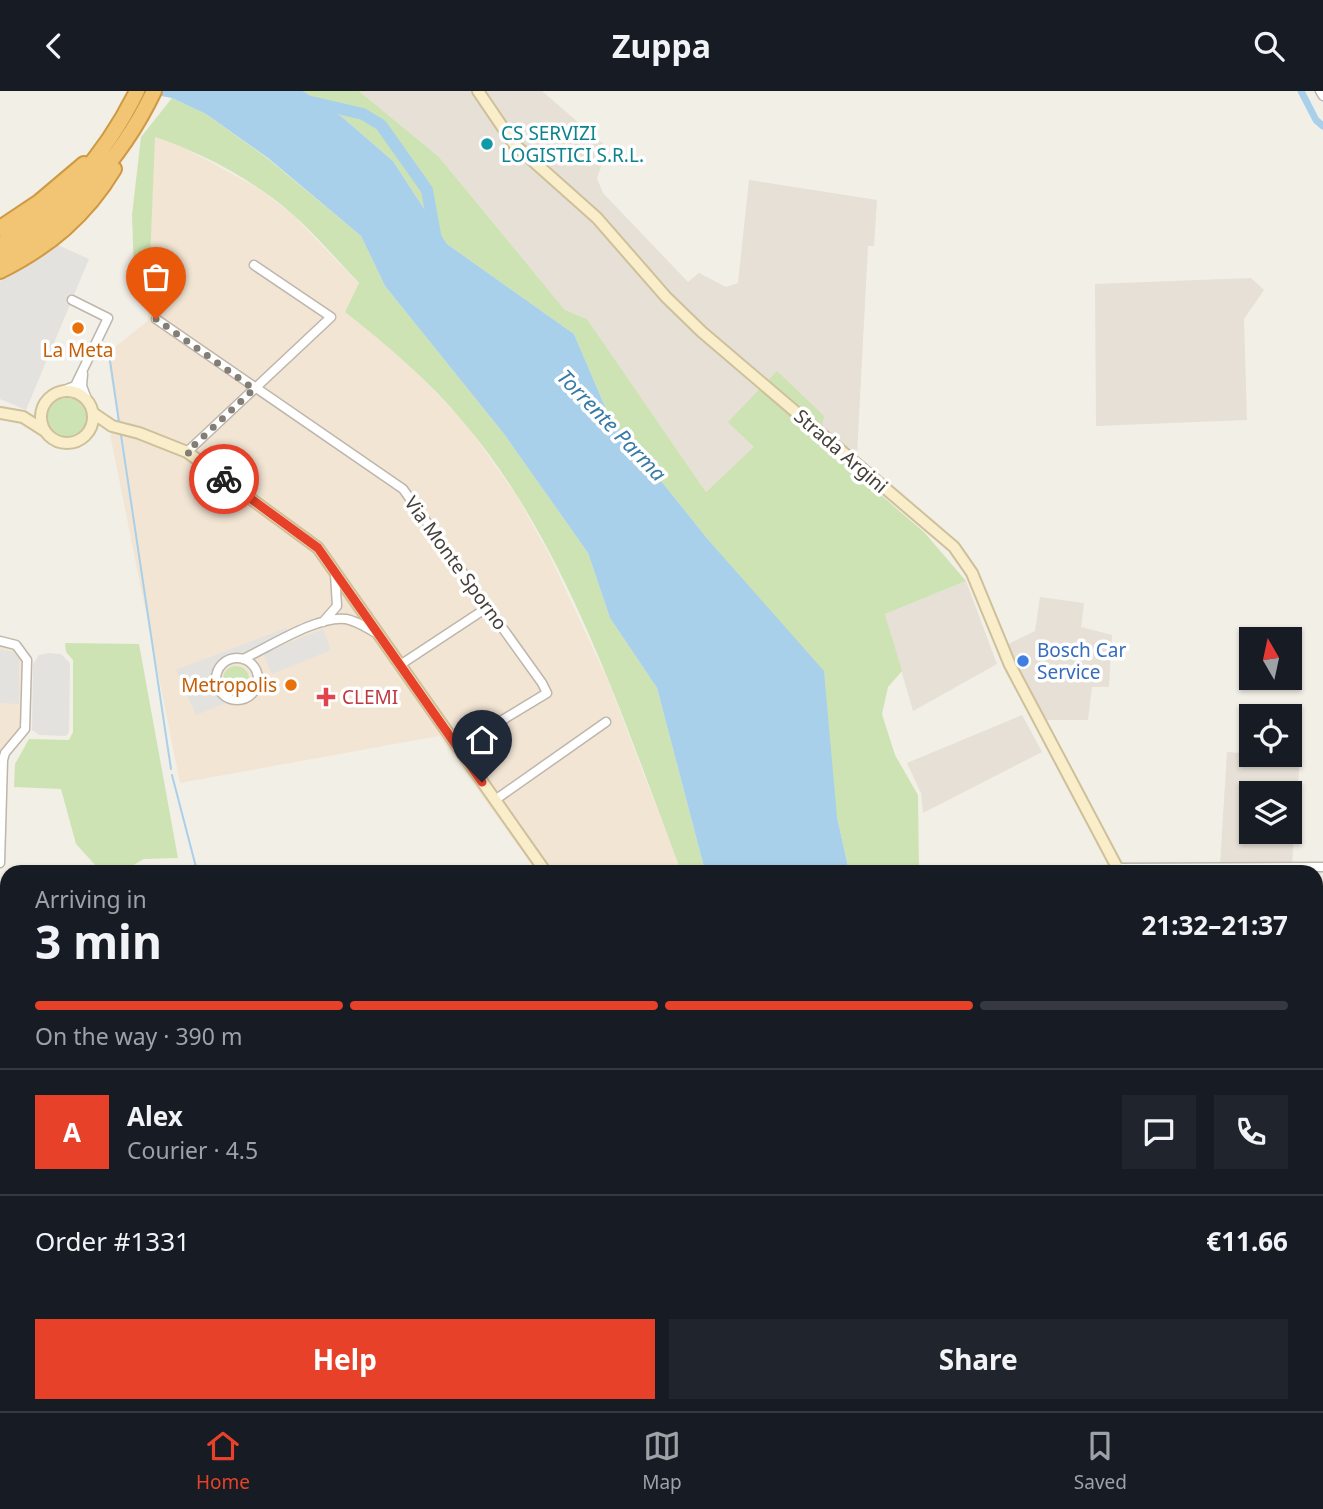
<!DOCTYPE html>
<html lang="en">
<head>
<meta charset="utf-8">
<style>
	:root { --surface:#171b24; --page:#20242c; --text:#f1f3f6; --muted:#9ea1a6; --line:#363941; --accent:#e74229 }
	body { margin:0; font-family:"Noto Sans",sans-serif; background:var(--page); color:var(--text); height:100vh; display:flex; flex-direction:column; font-size:26px; white-space:nowrap }
	* { box-sizing:border-box; margin:0 }
	p { font-size:23px; color:var(--muted) }
	.icon { flex:none; width:38px; height:38px; fill:none; stroke:currentColor; stroke-width:2; stroke-linecap:round; stroke-linejoin:round }
	.map { position:relative; flex:1; overflow:hidden }
	.panel { position:absolute; left:0px; top:774px; width:1323px; height:548px; display:flex; flex-direction:column; background:var(--surface); border-radius:21px 21px 0 0; box-shadow:0 2px 5px #0004 }
	.panel>* { flex:none }
	.needle { width:46px; rotate:351deg }
	.tools { position:absolute; left:1239px; top:536px; display:grid; gap:14px }
	.tools a { display:grid; place-items:center; width:63px; height:63px; border-radius:0px; background:var(--surface); box-shadow:0 2px 5px #0004; font-size:35px }
	.pin { position:absolute; display:grid; place-items:center; width:60px; height:60px; color:#fff; margin:-72px -30px; border-radius:50% 50% 50% 0; rotate:-45deg; box-shadow:0 0 7px #0007 }
	.pin .icon { rotate:45deg }
	.courier { position:absolute; display:grid; place-items:center; width:70px; height:70px; margin:-35px; border:5px solid #e74229; border-radius:50%; background:#fff; color:#222; box-shadow:0 2px 9px #0007 }
	.head em { font-style:normal; font-weight:700 }
	.head div { display:flex; flex-direction:column-reverse }
	.head { display:flex; align-items:center; justify-content:space-between; height:119px; padding:0 35px }
	h1 { font-size:46px; font-weight:700; line-height:52px }
	.bar { display:grid; grid-template-columns:repeat(4,1fr); gap:10px 7px; align-content:center; height:84px; padding:0 35px }
	.bar i { height:9px; border-radius:5px; background:var(--line) }
	.bar .current { background:var(--accent) }
	.bar p { grid-column:span 4 }
	.line { display:flex; align-items:center; gap:18px; padding:0 35px; border-top:2px solid var(--line) }
	.line div { flex:1 }
	.round { display:grid; place-items:center; flex:none; width:74px; height:74px; border-radius:0px; background:var(--page) }
	.primary-button { display:flex; gap:14px; margin-top:auto; padding:14px 35px }
	.primary-button a { flex:1; height:80px; border-radius:0px; background:var(--accent); color:#fff; font-size:28px; font-weight:700; line-height:80px; text-align:center }
	.primary-button a+a { background:var(--page); color:var(--text) }
	header { display:flex; justify-content:space-between; align-items:center; height:91px; padding:0 35px; background:var(--surface); font-size:32px; font-weight:700 }
	.dock { display:flex; justify-content:space-around; align-items:center; height:98px; border-top:2px solid var(--line); background:var(--surface); font-size:19px; color:var(--muted) }
	.dock a { display:grid; justify-items:center; gap:4px }
	.dock .current { color:var(--accent) }
	.map>svg:first-child { display:block }
</style>
</head>
<body>
<header><svg class="icon" aria-label="back" viewBox="0 0 24 24"><path d="M15 5l-7 7 7 7"/></svg>Zuppa<svg class="icon" aria-label="search" viewBox="0 0 24 24"><circle cx="10" cy="10" r="6"/><path d="M15 15l6 6"/></svg></header>
<div class="map">
<svg width="1323" height="1320" viewBox="0 0 1323 1320">
	<rect width="100%" height="100%" fill="#f2efe7"/>
	<!-- residential -->
	<path fill="#e6e0d6" fill-rule="evenodd" d="M359,0h183l66,57 -11,30 6,15 85,89 11,-9 27,14 12,-4 11,-103 128,20 -3,46h-6l-12,227 -37,-31 -64,5 -49,45 -119,-173 -22,-9 -126,-153z
		M1251,187l13,12 -20,29 3,101 -151,6 -1,-142z
		M966,490l31,83 -84,47 -28,-97z
		M1040,506l44,6 -3,24 31,8 -3,52h-17l-4,33h-43l-37,-76 27,-13z
		M1022,624l20,37 -119,61 -2,-20 -14,-30z
		M1227,661l73,5 -8,107 -72,1zM1251,702h39v38h-39z"/>
	<!-- commercial -->
	<path fill="#f2e5d4" d="M154,46l27,9 77,42 34,26 67,70 -14,28 56,44 65,68 50,71 33,59 60,129 72,188h-145l-97,-135 -259,47 -70,-349 10,-2 -13,-79 41,-32z
		M0,555l17,5 7,12 -3,66 -21,28z
		M730,1314h137l4,6h-142z"/>
	<!-- green -->
	<path fill="#cee3b3" d="M303,0h56l80,66 126,153 22,9 119,173 48,-45 -26,-25 49,-51 47,45 -5,26 105,90 42,49 -81,33 17,57 -14,16 -6,27 13,41 23,40 1,76h-70l-12,-54 -127,-275 -101,-126 -35,-82 -127,-90 -54,-83 -51,-44z
		M172,7l34,16 61,44 94,78 24,50 119,148 84,119 22,65 47,70 48,183h-24c-56,-147 -113,-325 -216,-447 -35,-43 -77,-78 -120,-112l14,-29c-22,-23 -44,-49 -68,-70 -38,-33 -88,-60 -136,-76l-6,150 -15,-14 -2,-58 9,-78z
		M47 327a20 20 0 1 1 40 0a20 20 0 1 1-40 0Z
		M65,552l74,1 39,214 -34,1 -18,10 -28,-1 -22,-24 -15,-55 -47,-2 1,-23 14,-25 40,1 4,-8v-72l-7,-8z
		M223 588a13 13 0 1 1 26 0a13 13 0 1 1-26 0Z
		M1047,1314h121v6h-116z"/>
	<!-- parking -->
	<path fill="#e4e2df" d="M58,154l31,14 -63,151 -26,-11v-118z
		M286,537l3,6 -70,27 -7,14 3,14 11,14 -30,12 -20,-45z
		M323,538l8,21 -59,24 -9,-21z
		M0,558l13,3 6,6v46l-19,-1z
		M49,562l12,1 9,9 -1,69 -3,4 -27,-1 -7,-5 1,-66 6,-9z"/>
	<!-- water -->
	<path fill="#a9d0ea" d="M135,0h168l39,26 51,44 54,83 127,90 35,82 101,126 114,129 13,146 12,54h-144l-48,-183 -47,-70 -22,-65 -84,-119 -119,-148 -24,-50 -93,-78 -62,-44 -34,-16z
		M896,1314h151l5,6h-151z"/>
	<g fill="none" stroke-linecap="round" stroke-linejoin="round">
		<!-- stream -->
		<path stroke="#a9d0ea" stroke-width="2" d="M108,256l11,75
			M121,344l50,334
			M172,684l25,96
			M384,1320l1,-6"/>
		<!-- canal -->
		<path stroke="#a9d0ea" stroke-width="7" d="M1301,0l15,29 7,6"/>
		<!-- river -->
		<path stroke="#a9d0ea" stroke-width="12" d="M307,10l56,13 18,11 46,65 9,50"/>
		<!-- street casing -->
		<g stroke="#bdb6ab" stroke-width="11">
			<path id="street" d="M1320,0l3,5
				M156,228l247,170 139,194 5,10 -89,54
				M83,283l-1,12 6,16
				M62,300l13,-5 33,-68 -36,-18
				M187,361l144,-135 -77,-52
				M323,531l14,-16 -2,-32
				M0,550l16,4 11,15 -2,69 -20,24 -2,7 -3,103
				M216 588a21 21 0 1 1 42 0a21 21 0 1 1-42 0Z
				M243,568c26,-12 75,-44 103,-40 11,2 21,9 30,14
				M400,574l88,-58
				M495,709l111,-78
				M1118,777l205,-1
				M0,838l7,1"/>
		</g>
		<!-- secondary casing -->
		<g stroke="#cec09a" stroke-width="14">
			<path id="secondary" d="M478,0l36,53 83,74 69,79 36,35 252,215 18,26 38,92 109,206
				M41 326a26 26 0 1 1 52 0a26 26 0 1 1-52 0Z
				M0,322l23,4 22,14
				M93,322l19,13 27,7 48,19 131,96 227,323
				M1316,1098l7,10
				M741,1320l1,-6"/>
		</g>
		<!-- highway casing -->
		<g stroke="#cf9944" stroke-width="18">
			<path id="highway" d="M0,137l39,-26 45,-38
				M0,153c61,-39 105,-88 137,-153
				M0,165c67,-37 121,-96 154,-165
				M0,180c48,-24 86,-55 114,-102"/>
		</g>
		<!-- street -->
		<use href="#street" stroke="#fff" stroke-width="8"/>
		<!-- secondary -->
		<use href="#secondary" stroke="#faedca" stroke-width="10"/>
		<!-- highway -->
		<use href="#highway" stroke="#f1c573" stroke-width="14"/>
	</g>
	<g fill="none" stroke-linecap="round" stroke-linejoin="round">
		<!-- done -->
		<path stroke="#827d75" stroke-width="7" stroke-dasharray="0 12.6" d="M156,228l98,70 -67,63 37,27"/>
		<!-- route -->
		<path stroke="#e74229" stroke-width="9" d="M224,388l94,69 164,234"/>
	</g>
	<!-- markers -->
	<circle fill="#0f9aa8" stroke="#fff" stroke-width="2.5" cx="487" cy="53" r="7"/>
	<g fill="#e8710a" stroke="#fff" stroke-width="2.5">
		<circle cx="78" cy="237" r="7"/>
		<circle cx="291" cy="594" r="7"/>
	</g>
	<circle fill="#3f7fe0" stroke="#fff" stroke-width="2.5" cx="1023" cy="570" r="7"/>
	<path fill="#e0444e" stroke="#fff" stroke-width="2.5" d="M322.5 595.5h7v7h7v7h-7v7h-7v-7h-7v-7h7z"/>
	<g text-anchor="middle" dominant-baseline="central" stroke-width="7" stroke-linejoin="round" paint-order="stroke">
		<!-- culture labels -->
		<g font-size="19" fill="#0d838f" stroke="#fff" text-anchor="start">
			<text x="501" y="42">CS SERVIZI<tspan x="501" dy="22">LOGISTICI S.R.L.</tspan></text>
		</g>
		<!-- food labels -->
		<g font-size="19" fill="#c56008" stroke="#fff">
			<text x="78" y="259">La Meta</text>
			<text x="277" y="594" text-anchor="end">Metropolis</text>
		</g>
		<!-- street labels -->
		<g font-size="19" fill="#453f37" stroke="#fff">
			<text transform="translate(841 360) rotate(41)">Strada Argini</text>
			<text transform="translate(456 472) rotate(54)">Via Monte Sporno</text>
		</g>
		<!-- shop labels -->
		<g font-size="19" fill="#366cbe" stroke="#fff" text-anchor="start">
			<text x="1037" y="559">Bosch Car<tspan x="1037" dy="22">Service</tspan></text>
		</g>
		<!-- health labels -->
		<g font-size="19" fill="#be3a42" stroke="#fff" text-anchor="start">
			<text x="342" y="606">CLEMI</text>
		</g>
		<!-- water labels -->
		<g font-size="21" font-style="italic" fill="#397ba7" stroke="#fff">
			<text transform="translate(612 334) rotate(46)">Torrente Parma</text>
		</g>
	</g>
</svg>
<div class="tools">
<a><svg class="needle" viewBox="-14 -14 28 28"><path d="M0-13l5 13h-10z" fill="#e53935"/><path d="M0 13l5-13h-10z" fill="#9ea1a6"/></svg></a>
<a><svg class="icon" aria-label="locate" viewBox="0 0 24 24"><circle cx="12" cy="12" r="6"/><path d="M12 2v4M12 18v4M2 12h4M18 12h4"/></svg></a>
<a><svg class="icon" aria-label="layers" viewBox="0 0 24 24"><path d="M12 4l9 5-9 5-9-5zM3 14l9 5 9-5"/></svg></a>
</div>
<div class="pin" style="left:156px;top:228px;background:#ea580c"><svg class="icon" aria-label="bag" viewBox="0 0 24 24"><path d="M5 8h14l-1 12H6zM9 8a3 3 0 0 1 6 0"/></svg></div>
<div class="pin" style="left:482px;top:691px;background:#1f2937"><svg class="icon" aria-label="home" viewBox="0 0 24 24"><path d="M3 11l9-7 9 7M6 9v11h12V9"/></svg></div>
<div class="courier" style="left:224px;top:388px"><svg class="icon" aria-label="bike" viewBox="0 0 24 24"><circle cx="6" cy="16" r="4"/><circle cx="18" cy="16" r="4"/><path d="M6 16l4-8h5l3 8M10 8l3 8H6M13 5h3"/></svg></div>
<section class="panel">
<div class="head"><div><h1>3 min</h1><p>Arriving in</p></div><em>21:32–21:37</em></div>
<div class="bar"><i class="current"></i><i class="current"></i><i class="current"></i><i></i><p>On the way · 390 m</p></div>
<div class="line" style="height:126px"><b class="round" style="background:var(--accent);color:#fff">A</b><div><b>Alex</b><p>Courier · 4.5</p></div><a class="round"><svg class="icon" aria-label="chat" viewBox="0 0 24 24"><path d="M4 5h16v11H9l-5 4z"/></svg></a><a class="round"><svg class="icon" aria-label="phone" viewBox="0 0 24 24"><path d="M5 4h4l2 5-3 2q2 4 5 5l2-3 5 2v4C11 20 4 13 5 4z"/></svg></a></div>
<div class="line" style="height:91px"><div>Order #1331</div><b>€11.66</b></div>
<div class="primary-button"><a>Help</a><a>Share</a></div>
</section>
</div>
<nav class="dock">
<a class="current"><svg class="icon" aria-label="home" viewBox="0 0 24 24"><path d="M3 11l9-7 9 7M6 9v11h12V9"/></svg>Home</a>
<a><svg class="icon" aria-label="map" viewBox="0 0 24 24"><path d="M3 6l6-2 6 2 6-2v14l-6 2-6-2-6 2zM9 4v14M15 6v14"/></svg>Map</a>
<a><svg class="icon" aria-label="saved" viewBox="0 0 24 24"><path d="M7 4h10v16l-5-4-5 4z"/></svg>Saved</a>
</nav>
</body>
</html>
